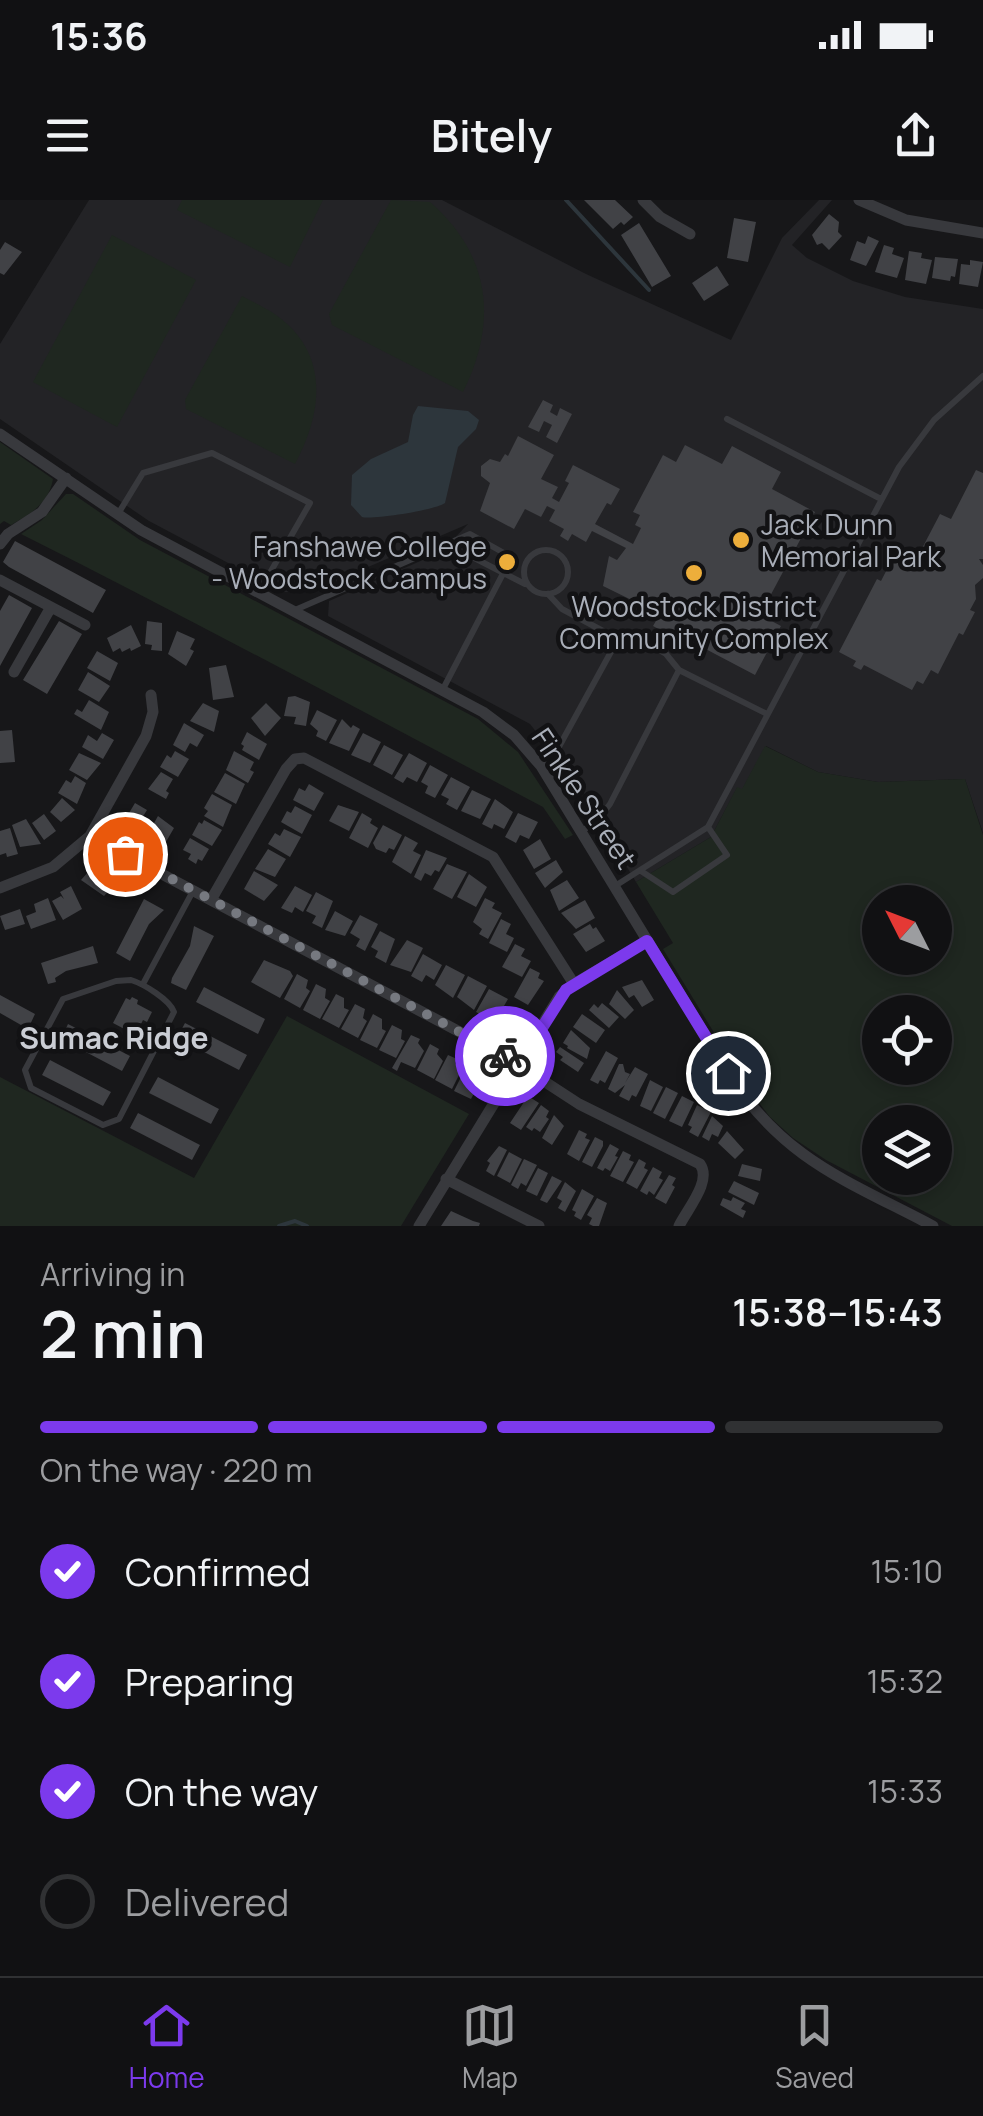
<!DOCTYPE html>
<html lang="en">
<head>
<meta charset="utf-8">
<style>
	:root { --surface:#111113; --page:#1e1f21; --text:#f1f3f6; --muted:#9c9da0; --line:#303133; --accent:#7c3aed }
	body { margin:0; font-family:Manrope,sans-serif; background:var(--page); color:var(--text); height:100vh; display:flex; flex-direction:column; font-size:38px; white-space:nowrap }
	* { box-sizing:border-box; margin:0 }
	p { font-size:32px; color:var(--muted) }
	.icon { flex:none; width:55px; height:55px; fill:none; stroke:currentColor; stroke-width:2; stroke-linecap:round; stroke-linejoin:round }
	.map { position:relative; height:1026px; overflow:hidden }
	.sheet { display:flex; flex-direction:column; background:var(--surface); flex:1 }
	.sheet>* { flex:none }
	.needle { width:65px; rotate:312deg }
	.buttons { position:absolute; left:862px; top:685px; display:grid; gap:20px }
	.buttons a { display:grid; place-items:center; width:90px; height:90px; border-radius:50%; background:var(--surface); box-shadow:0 5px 15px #0003,0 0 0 2px var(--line); font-size:50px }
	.pin { position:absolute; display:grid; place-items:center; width:85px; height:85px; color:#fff; margin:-42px; border:5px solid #fff; border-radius:50%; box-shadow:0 2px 10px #0007 }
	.courier { position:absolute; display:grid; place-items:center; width:100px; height:100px; margin:-50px; border:8px solid #7c3aed; border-radius:50%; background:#fff; color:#222; box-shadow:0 2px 12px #0007 }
	.summary em { font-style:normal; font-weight:600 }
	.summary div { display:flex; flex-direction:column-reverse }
	.summary { display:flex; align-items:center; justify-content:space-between; height:170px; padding:0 40px }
	h1 { font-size:65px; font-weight:600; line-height:75px }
	.bar { display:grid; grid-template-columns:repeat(4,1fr); gap:15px 10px; align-content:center; height:120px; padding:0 40px }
	.bar i { height:12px; border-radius:8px; background:var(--line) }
	.bar .on { background:var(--accent) }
	.bar p { grid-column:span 4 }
	ol { padding:0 40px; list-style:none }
	li { display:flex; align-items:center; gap:30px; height:110px }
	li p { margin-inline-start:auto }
	li .icon { padding:10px; border-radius:50%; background:var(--accent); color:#fff; stroke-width:4 }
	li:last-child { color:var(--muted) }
	li i { width:55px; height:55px; border:5px solid var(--line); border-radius:50% }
	.status { display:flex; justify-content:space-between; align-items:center; height:70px; padding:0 50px; background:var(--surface); direction:ltr }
	.status svg { height:28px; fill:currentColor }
	header { display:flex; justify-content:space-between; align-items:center; height:130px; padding:0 40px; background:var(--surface); font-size:45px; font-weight:600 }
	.menu { display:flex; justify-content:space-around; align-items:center; height:140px; border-top:2px solid var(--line); background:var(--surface); font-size:28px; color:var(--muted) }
	.menu a { display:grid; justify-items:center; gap:5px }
	.menu .on { color:var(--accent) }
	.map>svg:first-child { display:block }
</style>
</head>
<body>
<div class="status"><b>15:36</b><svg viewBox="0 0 49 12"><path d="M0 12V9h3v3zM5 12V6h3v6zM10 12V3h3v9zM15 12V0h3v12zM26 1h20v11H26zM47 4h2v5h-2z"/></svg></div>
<header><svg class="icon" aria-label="menu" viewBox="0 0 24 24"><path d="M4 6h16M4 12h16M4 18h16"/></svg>Bitely<svg class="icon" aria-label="share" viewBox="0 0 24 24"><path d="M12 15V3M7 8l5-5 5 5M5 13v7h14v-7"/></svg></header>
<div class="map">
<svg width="983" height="1026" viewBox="0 0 983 1026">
	<rect width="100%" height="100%" fill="#171719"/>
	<!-- built -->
	<path fill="#232326" d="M89,0h353l144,74 145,66 51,-102 37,-38h13l-40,45 15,13 46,23 52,16 78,12v524l-18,-54 -87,3 -60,-10 -52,-26 -24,44 -5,-2 -26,49 -75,45 -32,-53 -14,-28 -60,-77 -202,-108 1,-15 112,-49 27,-28 -158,68h-27l-134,-71 -149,-102v-75z"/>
	<!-- green -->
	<path fill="#1f2720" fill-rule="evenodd" d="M182,0h141l-33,67 -113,-57z
		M391,0l39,2c61,53 68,120 33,190l-131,-67 -3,-11z
		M112,35l84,45 -79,147 -84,-45z
		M242,96c11,6 24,12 34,19 55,39 46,99 19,149l-109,-55 -1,-9z
		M0,242l53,37c-4,24 -22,35 -42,46l-7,-4 -4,3z
		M66,294h7l67,46 338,179 40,33 55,83 -8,4 -22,-32c-174,-92 -347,-185 -522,-273l21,-14z
		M765,546l53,26 60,10 87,-3 18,56v391h-31l-126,-66 -33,-22 -23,-21 -21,-27 -86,-141 10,-6 -37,-61 75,-45 26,-50 5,2zM880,702h55v56h-55zM880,812h55v56h-55zM880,922h55v56h-55z
		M287,816l182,98 -68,112h-401v-149l194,101z"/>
	<!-- water -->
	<path fill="#2d363c" d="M418,206l50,5 11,9 -3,9 -18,18 -13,56c-9,7 -73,17 -83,14l-11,-12 1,-30 19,-16 37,-17 5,-27z"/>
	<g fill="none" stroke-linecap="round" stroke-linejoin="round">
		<!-- stream -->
		<path stroke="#2d363c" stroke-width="4" d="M566,0l83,90
			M279,1026l16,-5 12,5"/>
	</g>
	<!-- building -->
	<path fill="#414246" d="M584,0h31l18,17 -9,8 -3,-3 -8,7z
		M829,14l10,8 -1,10 4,4 -13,14 -7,-7 -5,2 -5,-10z
		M734,18l22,4 -8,40 -21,-4z
		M639,23l32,53 -19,11 -31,-52z
		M868,36l11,5 -13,25 -16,-6 7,-19 8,3z
		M5,42l17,10 -18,23 -4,-2v-23z
		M884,45l10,3 -2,6 12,4 -7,20 -22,-6z
		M909,51l13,2 -1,5 11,2 -6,24 -21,-4z
		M935,57l23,2 -3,18 -4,-1 -1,5 -18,-3z
		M970,60l13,2 -5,25 -19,-3 2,-20 9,1z
		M717,66l12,19 -25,16 -12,-18z
		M543,200l10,5 -3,7 7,4 3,-8 12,6 -15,29 -11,-6 6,-12 -8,-4 -5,11 -11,-5z
		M518,236l36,19 -13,24 17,8 -6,11 7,4 10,-19 -4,-2 8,-16 47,24 -9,16 -4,-2 -12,21 38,20 8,-16 -6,-3 5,-10 -7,-3 30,-57 13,7 9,-17 37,19 10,-18 49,26 -9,17 43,23 -55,103 21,11 -26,49 -57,-30 5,-9 -23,-12 -7,13 -20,-11 7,-12 -57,-28 6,-30 8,4 9,-12 -34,-17 -6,11 -14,-8 -4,7 -8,-5 4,-7 -15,-8 6,-11 -8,-4 -6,11 -16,-8 -11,20 -34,-18 10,-28 -9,-7v-10l9,-7 10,3 5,-8 3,2z
		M976,270l7,3v86h-4l4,6v13l-8,7 1,14 -6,11 5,2 -12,23 -4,-2 -21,41 -7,-4 -8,14 -6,-3 -5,9 -48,-25 -3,5 -8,-4 3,-5 -17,-9 38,-73 4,2 18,-35 19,10 22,-42 11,5z
		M15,341l91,49 -13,23 -84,-46 -6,-5z
		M9,395l23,13 -32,58v-55z
		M59,421l23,13 -35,60 -24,-14z
		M147,421l15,2v28l-11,-1 1,-5 -7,-1z
		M131,425l10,21 -10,5 -1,-3 -8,4 -2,-4 -7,4 -6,-14z
		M177,431l18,8 -5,10 4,2 -8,15 -18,-12z
		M97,451l21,12 -8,18 -23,-13z
		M226,465l8,32 -21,3 -4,-32z
		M88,472l22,14 -11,16 -21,-12z
		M295,496l15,6 -4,24 -12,-2 2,-7 -12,-1 4,-19z
		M89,500l20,12 -8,18 -27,-16 3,-5 5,3z
		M203,503l16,8 -5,21 -24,-11z
		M266,503l15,15 -16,18 -14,-18z
		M317,510l20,10 -11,21 -10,-5 2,-5 -8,-7z
		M342,519l9,9 2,-3 7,4 -11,22 -20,-8z
		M184,523l20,12 -7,12 -7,-4 -5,9 -12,-7z
		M12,530l3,32 -15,1v-32z
		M247,532l20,12 -8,16 -17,-10 2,-4 -3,-2z
		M102,533l12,7 -11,19 -21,-12 6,-12 9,6z
		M363,533l18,9 -11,21 -19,-8z
		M384,545l19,10 -11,20 -19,-10z
		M175,551l14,8 -11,18 -18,-10 7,-12 4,3z
		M234,551l20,11 -4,8 4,2 -6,11 -22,-13z
		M79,553l22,10 -14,17 -18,-10z
		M409,553l18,10 -10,19 -10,-5 -4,6 -9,-5z
		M430,565l18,10 -13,23 -10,-5 3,-7 -7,-4z
		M161,572l12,7 -7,12 3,2 -3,6 -18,-10z
		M225,573l20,11 -9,20 -22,-12z
		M75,576l11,7 -9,21 -19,-11 8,-13 5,3z
		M451,577l19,10 -13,23 -11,-6 3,-5 -8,-4z
		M309,584l15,9 -10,18 -21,-11 6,-12 6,3z
		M472,590l19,9 -11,20 -19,-8z
		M212,594l20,11 -9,22 -19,-11 4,-5 -4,-3z
		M62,598l13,12 -14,12 -11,-10z
		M495,599l18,13 -9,17 -10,-5 -2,5 -10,-5z
		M135,603l12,7 -5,8 8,5 -8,12 -19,-12z
		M338,605l21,7 -10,19 -20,-10z
		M295,606l17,9 -10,19 -21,-12 6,-11 4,2z
		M362,613l10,6 -2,4 8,5 -10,20 -19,-10z
		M518,613l20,9 -9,17 -9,-4 -4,8 -11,-6z
		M44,614l12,17 -12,9 -12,-17z
		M158,616l16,12 -11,19 -17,-10z
		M26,619l15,25 -21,3 -8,-22z
		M204,620l18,10 -10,16 -20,-11 7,-13 3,2z
		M383,625l19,10 -8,15 -5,-2 -3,5 -10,-4 -3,-6z
		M10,628l8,26 -11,3 -1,-4 -6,2v-24z
		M284,629l17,8 -11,20 -22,-13 7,-11 5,3z
		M405,636l13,7 -5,8 8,4 -10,19 -19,-12z
		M190,638l19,11 -7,12 -4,-2 -2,5 -8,-5 3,-5 -8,-4z
		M540,639l11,20 -17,10 -11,-19z
		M268,649l18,10 -11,18 -20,-8z
		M426,650l21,8 -8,14 -4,-2 -4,6 -6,-3 -4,8 -7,-4z
		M556,660l7,12 -18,16 -10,-15z
		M447,664l20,8 -15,27 -19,-10z
		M103,670l13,13 -12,13 -23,-16 8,-9 7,7z
		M254,671l24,14 -14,16 -20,-12z
		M469,674l18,13 -11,20 -19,-10z
		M567,680l12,18 -20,13 -9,-21z
		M71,686l11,23 -19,11 -11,-19 9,-5 3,3 -4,-7z
		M295,686l17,9 -9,17 -8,-5 -3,6 -11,-5z
		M316,692l17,9 -11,27 -10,-5 4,-7 -10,-5z
		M48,698l8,22 -25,9 -5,-13 10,-4 -2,-8z
		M485,698l10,5 -3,5 10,5 -14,26 -9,-5 3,-5 -9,-7z
		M144,699l20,11 -15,14 -19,37 -14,-8z
		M585,700l10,18 -19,11 -15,-16z
		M20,709l5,15 -20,6 -5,-14z
		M335,711l18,10 -8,15 -20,-6z
		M360,715l18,9 -13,27 -9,-5 4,-7 -10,-6z
		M501,719l10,5 -5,10 8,4 -7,14 -18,-9z
		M590,724l3,5 3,-2 9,14 -19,11 -13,-18z
		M194,726l20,10 -28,54 -15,-7 1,-5 18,-32z
		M380,731l15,8 -9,24 -11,-6 3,-6 -7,-4z
		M407,740l16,8 -12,24 -21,-7z
		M515,744l10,5 -4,7 10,5 -9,16 -20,-10z
		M93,746l5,17 -32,8 -11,7 1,4 -8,2 -7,-21z
		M423,754l19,11 -8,15 -8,-5 -4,7 -11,-6z
		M264,760l26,11 3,5 -13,22 -29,-16z
		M446,765l19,10 -12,23 -18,-13z
		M530,768l10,5 -2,5 6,3 -16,24 -14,-8z
		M297,774l11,6 -2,8 4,3 -10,17 -16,-9z
		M468,776l19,10 -13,24 -17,-13z
		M642,780l12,20 -12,7 -8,-12 -5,3 -7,-11z
		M316,784l10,5 -1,9 5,3 -10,18 -17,-9z
		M204,787l61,32 -7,15 -62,-32z
		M489,789l19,10 -11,19 -8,-4 -2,4 -11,-6z
		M617,790l17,20 -9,9 -16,-15z
		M336,794l8,4v10l5,2 -10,18 -17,-9z
		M0,795l35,19 -7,15 -28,-16z
		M132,797l6,3 -1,4 15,8 -5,10 -4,-2 -4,8 -5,-3 -4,7 -17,-9 13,-25 4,2z
		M602,803l17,14 -10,11 -20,-18 5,-6 4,4z
		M355,804l10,5 -2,9 4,3 -9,17 -17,-9z
		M373,814l9,5v10l4,2 -9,17 -17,-8z
		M582,814l23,16 -9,13 -23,-16z
		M185,823l62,32 -8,15 -62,-32z
		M68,824l62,32 -8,15 -61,-32z
		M392,825l10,5 -1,9 4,2 -9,17 -17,-8z
		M571,830l19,18 -3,11 -20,-11 1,-2 -5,-3z
		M411,835l9,4 -2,4 6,8 -9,17 -14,-6 -4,9 -5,-3z
		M430,844l9,5 -2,5 6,7 -9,18 -17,-9z
		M560,847l24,16 -6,9 -18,-12 3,-3 -7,-5z
		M606,851l12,7 -13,25 -5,-3 -2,4 -8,-4z
		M448,855l9,4 -2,4 6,8 -9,18 -17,-9z
		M50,860l61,32 -8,14 -61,-31z
		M619,864h4l2,8 5,2 -5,9 10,-16 13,7 -12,23 -4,-2 -3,6 -10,-5 6,-11 -10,8 -7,-4z
		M467,865l9,5 -3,4 7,8 -9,17 -17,-8z
		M158,877l61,32 -8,15 -62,-31z
		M650,880l13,7 -12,24 -11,-5z
		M666,887l12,6 -13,26 -12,-6z
		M528,896l11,7 -18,27 -11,-7z
		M682,896l12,6 -12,25 -13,-6z
		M541,905l8,6 -3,6 3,2 -9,13 -6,-4 -2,3 -6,-4z
		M697,905l14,7 -13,25 -9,-5 3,-5 -4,-2z
		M138,913l62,32 -8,15 -62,-32z
		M554,915l10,11 -12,19 -10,-7z
		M712,916l11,10 -5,11 -6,-3 -3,7 -7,-4z
		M579,930l8,4 -2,4 5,2 -11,21 -12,-7z
		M727,931l17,19 -9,9 -17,-16z
		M595,937l8,4v5l-11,21 -10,-5z
		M610,944l9,5 -4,7 3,1 -8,14 -5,-3 -2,3 -6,-3z
		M499,946l8,4 -13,26 -8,-5 4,-8 -3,-2z
		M623,951l8,4 -2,5 5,2 -11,20 -13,-6z
		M509,952l13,7 -12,24 -13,-7z
		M524,959l13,6 -11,21 -5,-3 -3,6 -7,-4z
		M639,959l7,4 -2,5 4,2 -11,19 -11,-6z
		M742,964l20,5 -2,12 -22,-5z
		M653,967l9,5 -3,6 4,2 -9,15 -5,-4 -2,4 -7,-4z
		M538,968l10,5 -11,23 -11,-5z
		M669,975l7,3 -4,7 3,2 -9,17 -11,-6z
		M552,976l10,5 -15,22 -7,-3z
		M734,981l25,12 -5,12 -26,-13z
		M565,982l11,9 -11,21 -7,-4 4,-7 -5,-3z
		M582,989l12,7 -13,24 -7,-4 2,-4 -4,-2z
		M733,997l12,6 -4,6 5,2 -3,7 -23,-13 3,-7 8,3z
		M597,998l10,5 -8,23h-6l-4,-2 3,-6 -5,-3z
		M451,1011l22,10 7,2 -1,3h-38z"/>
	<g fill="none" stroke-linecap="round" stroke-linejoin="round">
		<!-- service -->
		<path stroke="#38393d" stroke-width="6" d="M727,219l154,80
			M118,314l25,-41 69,-20 98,50 -51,89
			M447,344l78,40
			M524 372a22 22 0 1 1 44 0a22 22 0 1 1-44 0Z
			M548,394l14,15 56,30h22l26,15 13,16 88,44
			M295,410l175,-76 34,19 4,11 -65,125
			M541,566l14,-12 63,-115
			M582,631l15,-10 13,-17 69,-134
			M641,671l32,21 54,-37 -19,-28
			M615,686l93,-59 191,-360 35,-47 49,-44
			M131,780c13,4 39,20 43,32l-55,107 -16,6 -72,-37 -6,-18 38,-71 53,-18z
			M143,784l50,-93"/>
		<!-- minor -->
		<path stroke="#38393d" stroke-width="11" d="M643,0l17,17 30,17
			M859,0l47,20 77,13
			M0,234l141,96 342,182 31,23 27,31 187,307c56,87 118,107 205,153
			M0,344l8,-10 34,-22 24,-34
			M0,380l51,27 -37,65
			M51,407l34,18
			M90,636l417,221 72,47 121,60c12,17 -12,44 -21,62
			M0,688l53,-21 37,-31 56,-100 7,-24 -2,-17
			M211,700l75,-131 9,-10 9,-1 189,99 81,127
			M446,979l93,47
			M419,1026l140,-229 15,-13 73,-43"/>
	</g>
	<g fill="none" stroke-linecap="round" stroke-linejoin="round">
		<!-- done -->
		<path stroke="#767980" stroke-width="10" stroke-dasharray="0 18" d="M125,654l380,202"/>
		<!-- route -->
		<path stroke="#7c3aed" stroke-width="12" d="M505,856l14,8 47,-74 81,-49 81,132"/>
	</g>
	<!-- markers -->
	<g fill="#edae3b" stroke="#121214" stroke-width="4">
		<circle cx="741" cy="340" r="10"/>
		<circle cx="507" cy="362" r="10"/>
		<circle cx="694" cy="373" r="10"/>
	</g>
	<g text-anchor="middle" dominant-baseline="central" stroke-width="9" stroke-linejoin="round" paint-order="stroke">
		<!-- poi labels -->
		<g font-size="28" fill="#a9aeb8" stroke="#121214" text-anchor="start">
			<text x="761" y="324">Jack Dunn<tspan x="761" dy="32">Memorial Park</tspan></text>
			<text x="487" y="346" text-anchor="end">Fanshawe College<tspan x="487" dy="32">- Woodstock Campus</tspan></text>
			<text x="694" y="406" text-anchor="middle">Woodstock District<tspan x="694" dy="32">Community Complex</tspan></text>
		</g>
		<!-- street labels -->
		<g font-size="28" fill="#a9aeb8" stroke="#121214">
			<text transform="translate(585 598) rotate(56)">Finkle Street</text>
		</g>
		<!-- neighbourhood labels -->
		<g font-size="30" font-weight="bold" fill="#cacdd4" stroke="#121214">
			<text x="114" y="837">Sumac Ridge</text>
		</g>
	</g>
</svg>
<div class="buttons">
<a><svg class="needle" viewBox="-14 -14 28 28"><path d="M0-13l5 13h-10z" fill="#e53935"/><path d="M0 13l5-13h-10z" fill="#9c9da0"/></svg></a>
<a><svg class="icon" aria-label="locate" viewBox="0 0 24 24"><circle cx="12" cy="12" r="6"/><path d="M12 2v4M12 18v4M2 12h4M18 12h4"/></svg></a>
<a><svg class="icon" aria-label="layers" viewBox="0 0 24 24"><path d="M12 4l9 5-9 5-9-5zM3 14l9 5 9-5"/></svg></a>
</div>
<div class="pin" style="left:125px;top:654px;background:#ea580c"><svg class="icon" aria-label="bag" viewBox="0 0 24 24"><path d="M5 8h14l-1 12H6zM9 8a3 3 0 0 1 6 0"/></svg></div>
<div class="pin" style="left:728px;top:873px;background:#1f2937"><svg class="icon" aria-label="home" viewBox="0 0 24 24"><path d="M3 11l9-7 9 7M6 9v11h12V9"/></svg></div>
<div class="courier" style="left:505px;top:856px"><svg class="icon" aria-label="bike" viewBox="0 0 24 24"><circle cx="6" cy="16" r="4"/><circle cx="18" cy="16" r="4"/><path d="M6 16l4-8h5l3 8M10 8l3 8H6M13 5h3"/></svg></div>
</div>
<section class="sheet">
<div class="summary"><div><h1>2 min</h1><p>Arriving in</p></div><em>15:38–15:43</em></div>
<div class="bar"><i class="on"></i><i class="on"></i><i class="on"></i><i></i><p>On the way · 220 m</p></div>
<ol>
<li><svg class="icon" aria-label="check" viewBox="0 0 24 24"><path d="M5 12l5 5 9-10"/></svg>Confirmed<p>15:10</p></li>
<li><svg class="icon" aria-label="check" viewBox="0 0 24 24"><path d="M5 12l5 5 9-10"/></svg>Preparing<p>15:32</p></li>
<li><svg class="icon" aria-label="check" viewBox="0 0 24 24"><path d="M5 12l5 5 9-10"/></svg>On the way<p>15:33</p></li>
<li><i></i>Delivered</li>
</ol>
</section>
<nav class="menu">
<a class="on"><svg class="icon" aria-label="home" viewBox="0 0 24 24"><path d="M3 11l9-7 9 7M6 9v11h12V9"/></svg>Home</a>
<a><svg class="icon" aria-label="map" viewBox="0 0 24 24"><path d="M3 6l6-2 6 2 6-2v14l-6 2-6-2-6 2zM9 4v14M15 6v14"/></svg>Map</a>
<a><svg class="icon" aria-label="saved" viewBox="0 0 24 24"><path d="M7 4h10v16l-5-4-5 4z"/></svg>Saved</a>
</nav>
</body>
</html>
